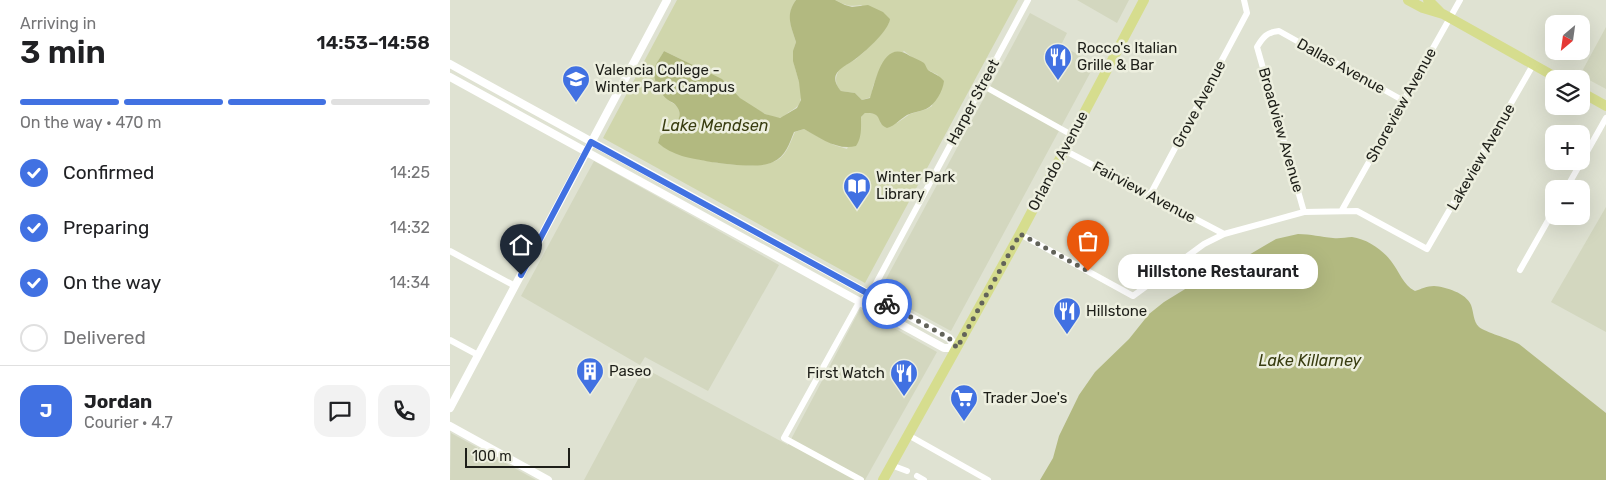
<!DOCTYPE html>
<html lang="en">
<head>
<meta charset="utf-8">
<style>
	:root { --surface:#fff; --page:#f2f2f2; --text:#202124; --muted:#757577; --line:#e0e0e0; --accent:#4171e2 }
	body { margin:0; font-family:Rubik,sans-serif; background:var(--page); color:var(--text); height:100vh; display:flex; flex-direction:column; font-size:19px; white-space:nowrap }
	* { box-sizing:border-box; margin:0 }
	p { font-size:16px; color:var(--muted) }
	.icon { flex:none; width:28px; height:28px; fill:none; stroke:currentColor; stroke-width:2; stroke-linecap:round; stroke-linejoin:round }
	.map { position:relative; flex:1; overflow:hidden }
	.drawer { display:flex; flex-direction:column; background:var(--surface); width:450px }
	.drawer>* { flex:none }
	.needle { width:32px; rotate:209deg }
	.tools { position:absolute; left:1095px; top:15px; display:grid; gap:10px }
	.tools a { display:grid; place-items:center; width:45px; height:45px; border-radius:10px; background:var(--surface); box-shadow:0 5px 20px #0002; font-size:25px }
	.scale { position:absolute; left:15px; bottom:12px; width:105px; box-sizing:border-box; padding-left:5px; border:2px solid #1e1f19; border-top:0; font-size:14px; line-height:18px; white-space:nowrap; color:#1e1f19; -webkit-text-stroke:4px #edefdf; paint-order:stroke }
	.pin { position:absolute; display:grid; place-items:center; width:42px; height:42px; color:#fff; margin:-51px -21px; border-radius:50% 50% 50% 0; rotate:-45deg; box-shadow:0 0 5px #0007 }
	.pin .icon { rotate:45deg }
	.courier { position:absolute; display:grid; place-items:center; width:50px; height:50px; margin:-25px; border:4px solid #4171e2; border-radius:50%; background:#fff; color:#222; box-shadow:0 1px 6px #0007 }
	.bubble { position:absolute; height:35px; border-radius:15px; background:var(--surface); box-shadow:0 5px 20px #0002; font-size:16px; font-weight:600; line-height:35px; text-align:center }
	.summary em { font-style:normal; font-weight:600 }
	.summary div { display:flex; flex-direction:column-reverse }
	.summary { display:flex; align-items:center; justify-content:space-between; height:85px; padding:0 20px }
	h1 { font-size:32px; font-weight:600; line-height:38px }
	.bar { display:grid; grid-template-columns:repeat(4,1fr); gap:8px 5px; align-content:center; height:60px; padding:0 20px }
	.bar i { height:6px; border-radius:4px; background:var(--line) }
	.bar .selected { background:var(--accent) }
	.bar p { grid-column:span 4 }
	.line { display:flex; align-items:center; gap:12px; padding:0 20px; border-top:1px solid var(--line) }
	.line div { flex:1 }
	.round { display:grid; place-items:center; flex:none; width:52px; height:52px; border-radius:15px; background:var(--page) }
	ol { padding:0 20px; list-style:none }
	li { display:flex; align-items:center; gap:15px; height:55px }
	li p { margin-inline-start:auto }
	li .icon { padding:5px; border-radius:50%; background:var(--accent); color:#fff; stroke-width:4 }
	li:last-child { color:var(--muted) }
	li i { width:28px; height:28px; border:2px solid var(--line); border-radius:50% }
	main { display:flex; flex:1; min-height:0 }
	.map>svg:first-child { display:block }
</style>
</head>
<body>
<main>
<section class="drawer">
<div class="summary"><div><h1>3 min</h1><p>Arriving in</p></div><em>14:53–14:58</em></div>
<div class="bar"><i class="selected"></i><i class="selected"></i><i class="selected"></i><i></i><p>On the way · 470 m</p></div>
<ol>
<li><svg class="icon" aria-label="check" viewBox="0 0 24 24"><path d="M5 12l5 5 9-10"/></svg>Confirmed<p>14:25</p></li>
<li><svg class="icon" aria-label="check" viewBox="0 0 24 24"><path d="M5 12l5 5 9-10"/></svg>Preparing<p>14:32</p></li>
<li><svg class="icon" aria-label="check" viewBox="0 0 24 24"><path d="M5 12l5 5 9-10"/></svg>On the way<p>14:34</p></li>
<li><i></i>Delivered</li>
</ol>
<div class="line" style="height:90px"><b class="round" style="background:var(--accent);color:#fff">J</b><div><b>Jordan</b><p>Courier · 4.7</p></div><a class="round"><svg class="icon" aria-label="chat" viewBox="0 0 24 24"><path d="M4 5h16v11H9l-5 4z"/></svg></a><a class="round"><svg class="icon" aria-label="phone" viewBox="0 0 24 24"><path d="M5 4h4l2 5-3 2q2 4 5 5l2-3 5 2v4C11 20 4 13 5 4z"/></svg></a></div>
</section>
<div class="map">
<svg width="1156" height="480" viewBox="0 0 1156 480">
	<rect width="100%" height="100%" fill="#dfe2d2"/>
	<!-- built -->
	<path fill="#d3d7bf" d="M627,0h52l-12,23z
		M580,13l37,20 -6,12 34,19 -144,267 -72,-39z
		M1156,27v62l-26,-14z
		M144,161l185,104 -71,126 -63,-34 -5,8 -119,-69z
		M1156,207v125l-55,-30z
		M410,309l77,43 -72,128h-281l60,-112 144,77z
		M1,433l85,47h-86z"/>
	<!-- green -->
	<path fill="#d0d6ac" d="M227,0h119c-10,13 -5,28 0,42 -9,24 10,42 4,60 -2,5 -6,7 -11,10 -3,2 -5,5 -10,6 -11,0 -35,-16 -43,-23 -4,-4 -6,-8 -11,-11 -19,-13 -40,-23 -61,-33 -3,6 -9,14 -10,21 0,8 8,22 14,28 3,3 7,3 9,7 9,12 -8,24 -17,29l-2,7c21,17 90,28 115,19 13,-4 17,-19 22,-30l9,-3 30,16 13,4 14,-32 4,-4c10,0 14,1 16,11l16,-1 13,-9 17,-5 5,-3 6,-31 -10,-5 -24,-19 -24,18 -7,17 -2,11 -9,3 -7,-7 -14,-2c-6,-6 -7,-14 -1,-22 3,-4 12,-7 16,-10 11,-9 26,-24 33,-36l-28,-18c-11,2 -16,0 -26,-5h183l-153,283 -262,-145z"/>
	<!-- water -->
	<path fill="#b2b980" d="M346,0h39l10,5 7,2 16,-2 15,7 7,7c-1,11 -23,31 -32,38 -12,10 -33,15 -17,34l14,2 7,7 8,-2c6,-18 13,-60 40,-42 4,2 10,4 14,7 2,2 2,5 4,7 6,4 11,5 16,11 -1,10 -9,24 -18,28 -7,3 -13,3 -19,6 -7,4 -12,11 -20,13 -12,-5 -3,-16 -22,-15l-4,4c0,11 1,20 -5,29 -18,5 -36,-8 -52,-17l-10,3c-5,12 -8,24 -21,30 -17,9 -72,-1 -91,-6 -9,-3 -17,-7 -24,-13l2,-7c9,-5 26,-17 17,-29 -2,-4 -6,-5 -9,-7 -8,-6 -14,-18 -14,-28 0,-7 7,-15 10,-21l58,28 18,19 25,16 15,4 17,-10 4,-8 -2,-18 -6,-21v-10l3,-9c-5,-16 -11,-27 0,-42z
		M848,234c13,0 23,3 35,4 7,1 13,-1 19,-1 15,2 31,13 39,24 8,10 12,24 24,30 6,-2 12,-5 19,-5 12,1 32,7 37,19 3,8 2,16 8,22 6,5 31,12 40,17l87,69v67h-566l13,-22 6,-22 20,-41 16,-23 34,-33 20,-25 15,-12 31,-19 35,-17 46,-27z"/>
	<g fill="none" stroke-linecap="round" stroke-linejoin="round">
		<!-- minor -->
		<path stroke="#fff" stroke-width="6" d="M532,85l90,50
			M614,150l160,84
			M1116,189l40,-71
			M700,195l97,-182 -3,-13
			M892,210l118,-210
			M854,212l-47,-165c6,-10 10,-15 22,-16l125,70
			M570,234l113,62 71,-52 20,-10 80,-22 53,-1 70,38 106,-184
			M0,251l65,35
			M1070,270l34,-60
			M0,340l28,15
			M458,435l80,45
			M441,465l16,6
			M467,476l7,4
			M411,480l-77,-42 73,-132 16,-17 155,-289"/>
		<!-- tertiary -->
		<path stroke="#fff" stroke-width="8" d="M0,64l499,274 8,10
			M0,77l494,271h13
			M0,408l217,-408
			M0,426l98,54"/>
		<!-- primary -->
		<path stroke="#d6dd8e" stroke-width="10" d="M958,0l15,8 20,6 116,65
			M978,0l12,12
			M1131,92l25,14
			M433,480l137,-246 124,-234"/>
	</g>
	<g fill="none" stroke-linecap="round" stroke-linejoin="round">
		<!-- done -->
		<path stroke="#62635a" stroke-width="5" stroke-dasharray="0 9" d="M437,304l62,34 8,10 63,-114 68,37"/>
		<!-- route -->
		<path stroke="#4171e2" stroke-width="6" d="M71,275l70,-133 296,162"/>
	</g>
	<!-- icons -->
	<defs>
		<g id="restaurant-pin" transform="scale(1.4375)"><path d="M0 17L-7.5 6A9.5 9.5 0 1 1 7.5 6Z" fill="#4171e2" stroke="#edefdf"/><path d="M-5-6h1v4h1v-4h1v4h1v-4h1v5L-1.5 .5V6h-2V.5L-5-1ZM5-6V6H3V1.5H1.5Q1.5-4 5-6Z" fill="#fff"/></g>
		<g id="university-pin" transform="scale(1.4375)"><path d="M0 17L-7.5 6A9.5 9.5 0 1 1 7.5 6Z" fill="#4171e2" stroke="#edefdf"/><path d="M0-5L7-2L0 1L-7-2ZM-4 1L0 2.5L4 1V4Q0 6-4 4Z" fill="#fff"/></g>
		<g id="library-pin" transform="scale(1.4375)"><path d="M0 17L-7.5 6A9.5 9.5 0 1 1 7.5 6Z" fill="#4171e2" stroke="#edefdf"/><path d="M-6-4Q-3-5.5-.7-3.5V5Q-3 3-6 4ZM6-4Q3-5.5 .7-3.5V5Q3 3 6 4Z" fill="#fff"/></g>
		<g id="building-pin" transform="scale(1.4375)"><path d="M0 17L-7.5 6A9.5 9.5 0 1 1 7.5 6Z" fill="#4171e2" stroke="#edefdf"/><path d="M-4-6H4V6H1V3H-1V6H-4ZM-2.5-4.3h1.7v1.8h-1.7ZM.8-4.3h1.7v1.8H.8ZM-2.5-1h1.7V.8h-1.7ZM.8-1h1.7V.8H.8Z" fill="#fff"/></g>
		<g id="supermarket-pin" transform="scale(1.4375)"><path d="M0 17L-7.5 6A9.5 9.5 0 1 1 7.5 6Z" fill="#4171e2" stroke="#edefdf"/><path d="M-6-5.5h2.5l.6 2H6L4.5 2H-2.5L-4.4-4H-6ZM-1.5 3.2a1.3 1.3 0 1 0 .1 0ZM3 3.2a1.3 1.3 0 1 0 .1 0Z" fill="#fff"/></g>
	</defs>
	<g fill-rule="evenodd">
		<use href="#restaurant-pin" x="608" y="57"/>
		<use href="#university-pin" x="126" y="79"/>
		<use href="#library-pin" x="407" y="186"/>
		<use href="#restaurant-pin" x="617" y="311"/>
		<use href="#building-pin" x="140" y="371"/>
		<use href="#restaurant-pin" x="454" y="373"/>
		<use href="#supermarket-pin" x="514" y="398"/>
	</g>
	<g text-anchor="middle" dominant-baseline="central" stroke-width="5" stroke-linejoin="round" paint-order="stroke">
		<!-- poi labels -->
		<g font-size="15" fill="#1e1f19" stroke="#edefdf" text-anchor="start">
			<text x="627" y="48">Rocco's Italian<tspan x="627" dy="17">Grille &amp; Bar</tspan></text>
			<text x="145" y="70">Valencia College -<tspan x="145" dy="17">Winter Park Campus</tspan></text>
			<text x="426" y="177">Winter Park<tspan x="426" dy="17">Library</tspan></text>
			<text x="636" y="311">Hillstone</text>
			<text x="159" y="371">Paseo</text>
			<text x="435" y="373" text-anchor="end">First Watch</text>
			<text x="533" y="398">Trader Joe's</text>
		</g>
		<!-- street labels -->
		<g font-size="15" fill="#1e1f19" stroke="#edefdf">
			<text transform="translate(891 66) rotate(29)">Dallas Avenue</text>
			<text transform="translate(523 102) rotate(-62)">Harper Street</text>
			<text transform="translate(749 104) rotate(-62)">Grove Avenue</text>
			<text transform="translate(951 105) rotate(-61)">Shoreview Avenue</text>
			<text transform="translate(831 130) rotate(74)">Broadview Avenue</text>
			<text transform="translate(1031 157) rotate(-60)">Lakeview Avenue</text>
			<text transform="translate(608 161) rotate(-62)">Orlando Avenue</text>
			<text transform="translate(694 192) rotate(28)">Fairview Avenue</text>
		</g>
		<!-- water labels -->
		<g font-size="16" font-style="italic" fill="#393d11" stroke="#edefdf">
			<text x="265" y="125">Lake Mendsen</text>
			<text x="860" y="360">Lake Killarney</text>
		</g>
	</g>
</svg>
<div class="tools">
<a><svg class="needle" viewBox="-14 -14 28 28"><path d="M0-13l5 13h-10z" fill="#e53935"/><path d="M0 13l5-13h-10z" fill="#757577"/></svg></a>
<a><svg class="icon" aria-label="layers" viewBox="0 0 24 24"><path d="M12 4l9 5-9 5-9-5zM3 14l9 5 9-5"/></svg></a>
<a>+</a>
<a>−</a>
</div>
<div class="scale">100 m</div>
<div class="pin" style="left:638px;top:271px;background:#ea580c"><svg class="icon" aria-label="bag" viewBox="0 0 24 24"><path d="M5 8h14l-1 12H6zM9 8a3 3 0 0 1 6 0"/></svg></div>
<div class="pin" style="left:71px;top:275px;background:#1f2937"><svg class="icon" aria-label="home" viewBox="0 0 24 24"><path d="M3 11l9-7 9 7M6 9v11h12V9"/></svg></div>
<div class="courier" style="left:437px;top:304px"><svg class="icon" aria-label="bike" viewBox="0 0 24 24"><circle cx="6" cy="16" r="4"/><circle cx="18" cy="16" r="4"/><path d="M6 16l4-8h5l3 8M10 8l3 8H6M13 5h3"/></svg></div>
<div class="bubble" style="left:668px;top:254px;width:200px">Hillstone Restaurant</div>
</div>
</main>
</body>
</html>
